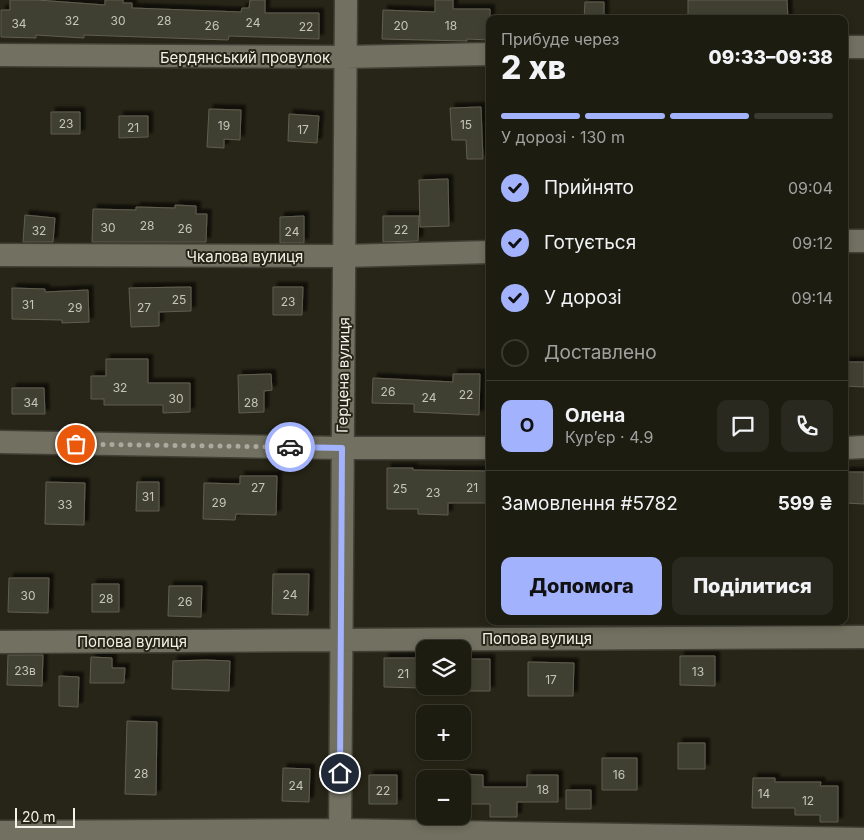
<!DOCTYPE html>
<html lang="uk">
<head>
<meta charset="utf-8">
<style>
	:root { --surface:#1d1c11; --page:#2a291f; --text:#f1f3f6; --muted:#a0a19f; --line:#3b3a31; --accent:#a2b2fd }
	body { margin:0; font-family:Inter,sans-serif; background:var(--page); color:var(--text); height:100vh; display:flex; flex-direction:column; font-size:19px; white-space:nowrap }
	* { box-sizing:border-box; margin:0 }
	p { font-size:16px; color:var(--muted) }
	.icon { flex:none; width:28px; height:28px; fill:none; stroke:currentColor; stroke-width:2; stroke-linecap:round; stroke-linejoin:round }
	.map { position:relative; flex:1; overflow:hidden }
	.sheet { position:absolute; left:486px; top:15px; width:362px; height:610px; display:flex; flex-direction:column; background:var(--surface); border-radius:10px; box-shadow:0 2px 8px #0003,0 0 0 1px var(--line) }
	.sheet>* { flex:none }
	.controls { position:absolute; left:416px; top:640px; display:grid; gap:10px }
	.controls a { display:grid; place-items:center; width:55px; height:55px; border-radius:10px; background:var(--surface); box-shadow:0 2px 8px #0003,0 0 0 1px var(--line); font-size:25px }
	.scale { position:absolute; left:15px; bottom:12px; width:60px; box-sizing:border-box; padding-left:5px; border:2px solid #f3f2e9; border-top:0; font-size:14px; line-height:18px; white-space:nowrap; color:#f3f2e9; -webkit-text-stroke:4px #272517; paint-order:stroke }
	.pin { position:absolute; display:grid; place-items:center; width:42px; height:42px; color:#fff; margin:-21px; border:2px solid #fff; border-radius:50%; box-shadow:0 1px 5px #0007 }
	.courier { position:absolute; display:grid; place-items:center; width:50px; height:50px; margin:-25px; border:4px solid #a2b2fd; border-radius:50%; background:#fff; color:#222; box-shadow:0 1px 6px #0007 }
	.headline em { font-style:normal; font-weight:800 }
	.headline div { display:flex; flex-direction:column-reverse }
	.headline { display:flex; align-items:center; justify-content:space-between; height:85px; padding:0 15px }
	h1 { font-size:32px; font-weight:800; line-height:38px }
	.bar { display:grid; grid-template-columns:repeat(4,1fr); gap:8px 5px; align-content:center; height:60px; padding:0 15px }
	.bar i { height:6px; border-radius:4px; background:var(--line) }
	.bar .on { background:var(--accent) }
	.bar p { grid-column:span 4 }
	.line { display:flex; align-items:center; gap:12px; padding:0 15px; border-top:1px solid var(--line) }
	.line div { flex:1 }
	.round { display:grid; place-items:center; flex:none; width:52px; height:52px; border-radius:10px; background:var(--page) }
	ol { padding:0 15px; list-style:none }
	li { display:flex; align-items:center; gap:15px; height:55px }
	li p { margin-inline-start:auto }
	li .icon { padding:5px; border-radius:50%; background:var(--accent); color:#111; stroke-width:4 }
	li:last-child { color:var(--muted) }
	li i { width:28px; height:28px; border:2px solid var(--line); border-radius:50% }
	.button { display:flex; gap:10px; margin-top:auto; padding:10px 15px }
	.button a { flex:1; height:58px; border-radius:10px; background:var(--accent); color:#111; font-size:20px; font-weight:800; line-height:58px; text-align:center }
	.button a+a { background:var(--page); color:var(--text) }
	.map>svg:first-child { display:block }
</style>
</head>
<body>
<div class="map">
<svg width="864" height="840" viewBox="0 0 864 840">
	<defs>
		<filter id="shadow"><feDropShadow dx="4.5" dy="-4.5" stdDeviation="1" flood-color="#0009"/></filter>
	</defs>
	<rect width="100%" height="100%" fill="#272517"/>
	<!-- building -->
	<path fill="#413f30" stroke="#605e4e" filter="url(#shadow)" d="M10,0h27l68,5v-5h18v3h9v5l109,4 1,-4h7l1,-8h15v13h54v26l-90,-3 -1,4 -144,-5v3l-48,-3v3l-35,-1v-27h9z
		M435,0h18v9h37v31l-23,-1v2l-85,-2 1,-29 52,2z
		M688,0h99l1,19h-100z
		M585,2h19v17h-20z
		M481,107l2,52h-16l-1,-19h-14l-2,-32z
		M209,109l32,1 -1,30 -16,-1v9l-17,-1z
		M51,112h29v22h-29z
		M289,114l30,2 -2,27 -29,-2z
		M119,116h29v21l-29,1z
		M448,179l1,47 -29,1 -1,-47z
		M175,205l21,1v8h11l-1,28h-114l1,-33 43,1v-3l39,1z
		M25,215l30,3 -2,24h-30z
		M304,216v27h-24v-26z
		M383,216h36l-1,25 -35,1z
		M191,287v24l-32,1v14l-28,1 -2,-39z
		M273,287h30l-1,28h-29z
		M12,288l33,1v3l43,-2 1,32 -27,1v-3l-50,-1z
		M106,359h42v24h42v29l-27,1v-8h-59v-6h-13v-23h15z
		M845,362h19v25l-19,-1z
		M271,374l1,16 -8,1v21l-25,1 -1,-38z
		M453,374h27l-1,41 -65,-3v-8l-42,-1 1,-25 80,4z
		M12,388h32l1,26h-33z
		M387,468h26v2l77,1v32h-42v12l-30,-1v-5h-31z
		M845,472h19v32l-19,-1z
		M240,476h37l-1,39 -40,-1 -1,6 -32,-1 1,-36 36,1z
		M46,482l39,1 -1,42 -39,-1z
		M137,482h22v29h-23z
		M273,574h36l-1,41 -36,-1z
		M9,578h40l-1,35 -40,-1z
		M92,584h27v28h-27z
		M169,586h33l-1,31 -33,-1z
		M8,655h35l-1,31 -35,-1z
		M680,656h35v30l-35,-1z
		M91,657l21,1v10h13l-1,15h-34z
		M384,658h37v30l-37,-1z
		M462,659h28v32h-28z
		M206,660l24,1 -1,30 -57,-2 1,-28z
		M528,662l46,1 -1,33h-45z
		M59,676l20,1 -1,30 -19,-1z
		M127,721l30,1 -1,73 -31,-1z
		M678,743h27v26h-27z
		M602,758h35v32h-35z
		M283,768l27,1 -1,33 -27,-1z
		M462,774l21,1v12h44v-12h31v27h-41v15h-27v-13h-28z
		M369,775h28v29h-28z
		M753,778h22v4h46l-1,4h18v36h-18v-7h-25v-7h-43z
		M566,790h25v19h-25z"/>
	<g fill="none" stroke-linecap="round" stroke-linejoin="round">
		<!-- street casing -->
		<g stroke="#424036" stroke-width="25">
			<path id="street" d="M845,47h19
				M0,55l345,2 145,-3
				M845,241h19
				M0,255l345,1 145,-4
				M0,442l342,6h148
				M845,448l19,-1
				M0,642l864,-5
				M0,832l340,-2 524,9
				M340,840c1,-280 5,-560 6,-840"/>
		</g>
		<!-- street -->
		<use href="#street" stroke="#727060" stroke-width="22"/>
	</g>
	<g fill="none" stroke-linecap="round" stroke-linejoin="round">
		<!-- done -->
		<path stroke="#acaaa0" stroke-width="5" stroke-dasharray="0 9" d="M76,444l214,3"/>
		<!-- route -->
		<path stroke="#a2b2fd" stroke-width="6" d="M290,447l52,1 -2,325"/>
	</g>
	<g text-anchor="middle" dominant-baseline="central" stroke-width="4" stroke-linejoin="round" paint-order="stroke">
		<!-- number labels -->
		<g font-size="12" fill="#c6c5bb">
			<text x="72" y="20">32</text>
			<text x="118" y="20">30</text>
			<text x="164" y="20">28</text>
			<text x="253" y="22">24</text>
			<text x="19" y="23">34</text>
			<text x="212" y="25">26</text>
			<text x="401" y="25">20</text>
			<text x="451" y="25">18</text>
			<text x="306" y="26">22</text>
			<text x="66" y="123">23</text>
			<text x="466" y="124">15</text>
			<text x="224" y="125">19</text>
			<text x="133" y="127">21</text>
			<text x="303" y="129">17</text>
			<text x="147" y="225">28</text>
			<text x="108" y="227">30</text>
			<text x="185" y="228">26</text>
			<text x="401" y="229">22</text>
			<text x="39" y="230">32</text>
			<text x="292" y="231">24</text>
			<text x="179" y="299">25</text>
			<text x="288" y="301">23</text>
			<text x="28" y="304">31</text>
			<text x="75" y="307">29</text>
			<text x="144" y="307">27</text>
			<text x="120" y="387">32</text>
			<text x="388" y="391">26</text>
			<text x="466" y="394">22</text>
			<text x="429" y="397">24</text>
			<text x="176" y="398">30</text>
			<text x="31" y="402">34</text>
			<text x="251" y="402">28</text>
			<text x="258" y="487">27</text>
			<text x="472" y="487">21</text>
			<text x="400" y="488">25</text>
			<text x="433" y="492">23</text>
			<text x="148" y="496">31</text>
			<text x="219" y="502">29</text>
			<text x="65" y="504">33</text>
			<text x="290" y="594">24</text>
			<text x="28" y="595">30</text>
			<text x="106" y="598">28</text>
			<text x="185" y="601">26</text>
			<text x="25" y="670">23в</text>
			<text x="698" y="671">13</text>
			<text x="403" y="673">21</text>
			<text x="551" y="679">17</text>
			<text x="141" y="773">28</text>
			<text x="619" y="774">16</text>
			<text x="296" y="785">24</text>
			<text x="543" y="789">18</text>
			<text x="383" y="790">22</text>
			<text x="764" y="793">14</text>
			<text x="808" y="800">12</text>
		</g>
		<!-- street labels -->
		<g font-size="15" fill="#f3f2e9" stroke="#272517">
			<text x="245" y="57">Бердянський провулок</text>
			<text x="245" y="256">Чкалова вулиця</text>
			<text transform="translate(343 375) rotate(-89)">Герцена вулиця</text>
			<text x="537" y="638">Попова вулиця</text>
			<text x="132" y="641">Попова вулиця</text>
		</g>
	</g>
</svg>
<div class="controls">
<a><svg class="icon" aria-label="layers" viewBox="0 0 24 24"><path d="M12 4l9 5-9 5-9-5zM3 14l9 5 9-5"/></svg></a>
<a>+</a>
<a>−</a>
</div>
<div class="scale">20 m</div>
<div class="pin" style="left:76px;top:444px;background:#ea580c"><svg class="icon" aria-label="bag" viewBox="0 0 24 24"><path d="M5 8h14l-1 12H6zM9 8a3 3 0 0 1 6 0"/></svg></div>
<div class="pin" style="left:340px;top:773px;background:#1f2937"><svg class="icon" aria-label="home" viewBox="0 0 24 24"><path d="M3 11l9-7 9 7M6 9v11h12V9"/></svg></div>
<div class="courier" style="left:290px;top:447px"><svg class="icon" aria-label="car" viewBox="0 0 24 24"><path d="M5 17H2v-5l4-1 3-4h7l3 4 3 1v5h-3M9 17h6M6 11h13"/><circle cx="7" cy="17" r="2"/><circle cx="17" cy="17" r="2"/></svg></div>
<section class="sheet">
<div class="headline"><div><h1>2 хв</h1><p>Прибуде через</p></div><em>09:33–09:38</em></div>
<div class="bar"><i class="on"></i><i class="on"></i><i class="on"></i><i></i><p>У дорозі · 130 m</p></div>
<ol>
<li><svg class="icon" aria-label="check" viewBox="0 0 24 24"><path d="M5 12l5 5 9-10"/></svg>Прийнято<p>09:04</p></li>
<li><svg class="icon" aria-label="check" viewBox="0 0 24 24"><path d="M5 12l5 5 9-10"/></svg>Готується<p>09:12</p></li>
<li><svg class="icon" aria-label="check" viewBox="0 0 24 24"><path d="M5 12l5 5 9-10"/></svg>У дорозі<p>09:14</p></li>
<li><i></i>Доставлено</li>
</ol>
<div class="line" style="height:90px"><b class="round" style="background:var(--accent);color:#111">О</b><div><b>Олена</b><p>Кур’єр · 4.9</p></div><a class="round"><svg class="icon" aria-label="chat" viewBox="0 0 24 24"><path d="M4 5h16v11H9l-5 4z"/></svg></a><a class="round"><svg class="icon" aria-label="phone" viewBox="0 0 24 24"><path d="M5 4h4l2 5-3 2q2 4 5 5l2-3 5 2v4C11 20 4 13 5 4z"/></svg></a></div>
<div class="line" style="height:65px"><div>Замовлення #5782</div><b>599 ₴</b></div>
<div class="button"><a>Допомога</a><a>Поділитися</a></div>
</section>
</div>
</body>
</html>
